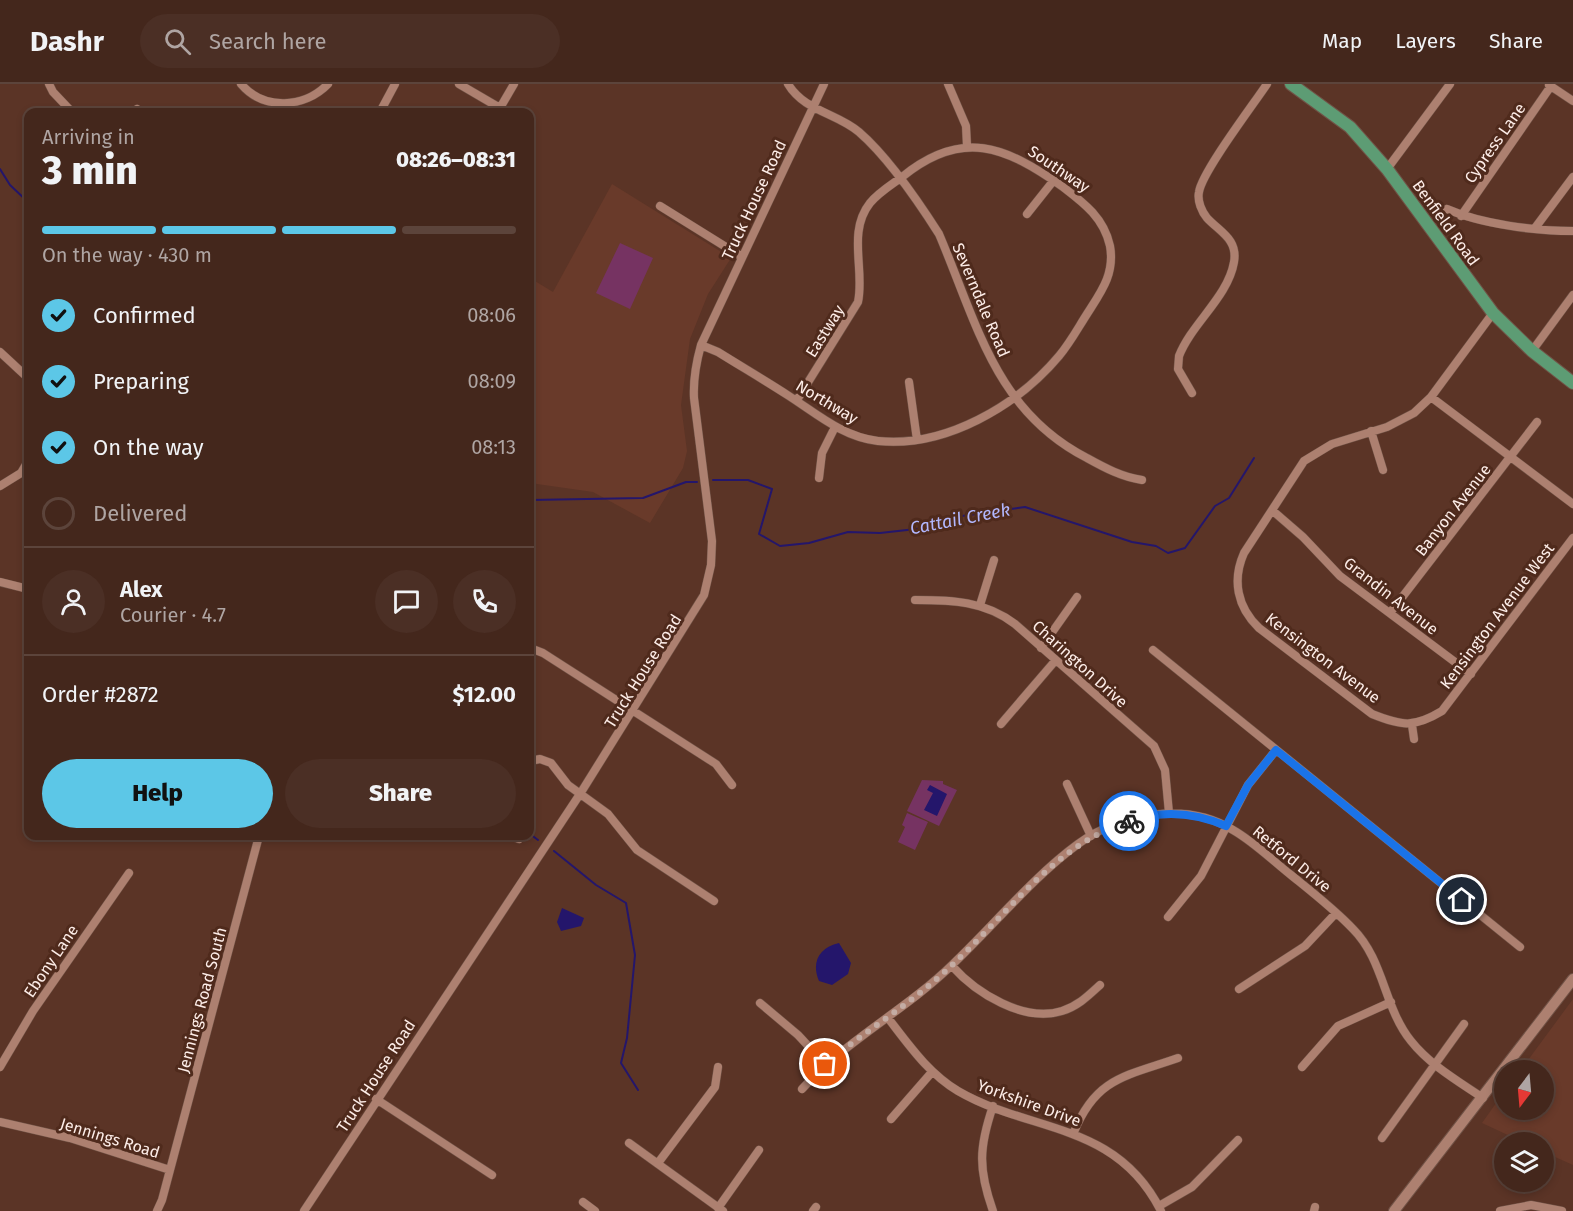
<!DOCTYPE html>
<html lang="en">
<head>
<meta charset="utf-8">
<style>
	:root { --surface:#44271c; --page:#4b2f25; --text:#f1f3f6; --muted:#afa5a3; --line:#5c443b; --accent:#5cc7e7 }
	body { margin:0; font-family:"Fira Sans",sans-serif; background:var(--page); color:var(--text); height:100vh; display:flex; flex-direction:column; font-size:22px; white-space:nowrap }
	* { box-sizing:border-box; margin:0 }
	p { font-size:20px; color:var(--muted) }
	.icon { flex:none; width:33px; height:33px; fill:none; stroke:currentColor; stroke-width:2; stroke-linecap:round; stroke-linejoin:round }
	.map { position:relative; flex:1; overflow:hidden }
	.details { position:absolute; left:24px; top:24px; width:510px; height:732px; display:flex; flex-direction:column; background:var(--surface); border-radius:12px; box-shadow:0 3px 9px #0003,0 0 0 2px var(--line) }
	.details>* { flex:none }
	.needle { width:39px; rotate:196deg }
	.buttons { position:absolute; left:1494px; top:976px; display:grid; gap:12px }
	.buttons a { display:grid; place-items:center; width:60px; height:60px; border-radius:50%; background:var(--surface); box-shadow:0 3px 9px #0003,0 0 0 2px var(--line); font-size:30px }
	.pin { position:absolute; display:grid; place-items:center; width:51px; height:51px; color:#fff; margin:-26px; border:3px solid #fff; border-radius:50%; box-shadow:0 2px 6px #0007 }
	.courier { position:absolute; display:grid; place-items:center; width:60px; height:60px; margin:-30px; border:4px solid #1a73e8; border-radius:50%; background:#fff; color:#222; box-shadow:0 2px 8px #0007 }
	.overview em { font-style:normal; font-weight:800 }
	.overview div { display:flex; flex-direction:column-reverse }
	.overview { display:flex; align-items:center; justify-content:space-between; height:102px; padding:0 18px }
	h1 { font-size:39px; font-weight:800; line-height:45px }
	.bar { display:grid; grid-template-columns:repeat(4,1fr); gap:9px 6px; align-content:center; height:72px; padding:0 18px }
	.bar i { height:8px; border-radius:4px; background:var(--line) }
	.bar .on { background:var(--accent) }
	.bar p { grid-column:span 4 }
	.line { display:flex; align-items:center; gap:15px; padding:0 18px; border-top:2px solid var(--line) }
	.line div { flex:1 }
	.round { display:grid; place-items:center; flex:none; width:63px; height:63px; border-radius:32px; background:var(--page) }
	ol { padding:0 18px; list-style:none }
	li { display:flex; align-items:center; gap:18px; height:66px }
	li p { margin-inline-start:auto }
	li .icon { padding:6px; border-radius:50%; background:var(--accent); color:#111; stroke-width:4 }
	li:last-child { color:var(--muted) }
	li i { width:33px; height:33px; border:3px solid var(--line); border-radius:50% }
	.primary-button { display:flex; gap:12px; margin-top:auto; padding:12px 18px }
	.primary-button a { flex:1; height:69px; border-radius:36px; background:var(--accent); color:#111; font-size:24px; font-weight:800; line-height:69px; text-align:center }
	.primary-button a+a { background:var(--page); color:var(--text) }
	header { display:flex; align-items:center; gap:36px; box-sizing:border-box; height:84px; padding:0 30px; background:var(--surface); border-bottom:2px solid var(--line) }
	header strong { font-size:28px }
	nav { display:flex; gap:33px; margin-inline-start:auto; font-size:21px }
	.search { width:420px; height:54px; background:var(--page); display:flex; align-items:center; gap:15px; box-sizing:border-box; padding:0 21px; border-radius:33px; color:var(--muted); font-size:22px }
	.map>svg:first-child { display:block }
</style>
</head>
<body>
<header>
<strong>Dashr</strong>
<div class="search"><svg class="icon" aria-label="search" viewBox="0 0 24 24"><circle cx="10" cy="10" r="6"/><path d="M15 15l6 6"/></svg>Search here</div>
<nav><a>Map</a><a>Layers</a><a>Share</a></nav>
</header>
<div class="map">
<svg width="1573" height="1127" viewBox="0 0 1573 1127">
	<rect width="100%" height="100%" fill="#5b3426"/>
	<!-- built -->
	<path fill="#693a2a" d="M612,100l119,74 -23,36 -18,45 -9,66 6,46 -4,17 -33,55 -57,-31 -63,-9v-205l23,14z
		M1573,915v166l-29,-13v-9h-19l-43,-20 22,-31v18h40v-39h-24z"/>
	<!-- green -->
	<path fill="#763362" d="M620,159l33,15 -23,51 -34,-16z
		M922,696l21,1v3l14,6 -18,36 -32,-15z
		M907,729l21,9 -13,28 -17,-8 7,-15 -3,-2z"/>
	<!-- water -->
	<path fill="#24166b" d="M930,701l17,9 -10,22 -13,-6 9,-17 -6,-3z
		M562,824l22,10 -3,8 -20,5 -4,-9z
		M839,859l12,20 -3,11 -16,11 -13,-4c-8,-18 0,-34 20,-38z"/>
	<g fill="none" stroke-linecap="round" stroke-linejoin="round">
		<!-- stream -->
		<path stroke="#24166b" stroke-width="2" d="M0,85l10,16 18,17
			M713,396h35l24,9 -13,45 21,12 29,-3 39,-11 32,1 45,-5 37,-12 63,-9 107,35 24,4 12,7 17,-5 30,-42 14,-8 25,-40
			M530,416l113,-2 43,-16h11
			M530,750l8,6
			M554,767l42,34 30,18 9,52 -8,83 -6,25 17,27"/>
		<!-- street casing -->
		<g stroke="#705246" stroke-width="9">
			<path id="street" d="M49,0l4,8 19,20
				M241,0c23,27 64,24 87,0
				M459,0l41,24 14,-24
				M788,0c16,27 49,29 71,48 30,26 59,69 80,102 38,89 56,177 148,224 18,10 35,19 55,22
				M948,0l18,42 1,20
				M1549,1l24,16
				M133,28l4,-3
				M380,28l15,-28
				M1387,85l63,-85
				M660,122l82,51
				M1447,125c34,15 88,22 126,22
				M1027,130l27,-34
				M1461,132l90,-130
				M1535,144l38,-51
				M1493,229l-62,84 -17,16 -27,14 -55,17 -28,17 -60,92c-12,27 -7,54 15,75l113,86c30,12 42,14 70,-3l131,-173
				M701,261l17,7c24,15 48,29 71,44 28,18 54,41 89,45 67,7 139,-35 181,-85 11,-13 19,-28 28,-42 14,-22 28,-40 23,-68 -6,-28 -26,-43 -47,-59 -58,-41 -101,-59 -161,-10 -11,8 -24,16 -32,26 -23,29 -5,67 -12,99l-61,98
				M1532,267l41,-56
				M0,268l28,26
				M909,298l8,58
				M1192,309l-14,-24 1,-13c13,-33 49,-59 55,-94 4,-23 -14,-30 -27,-44 -5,-6 -10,-17 -8,-26 3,-20 54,-87 68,-108
				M1431,313l142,107
				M1371,347l12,39
				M819,394l3,-25 13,-26
				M0,402l21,-13 7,-12
				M1273,427l30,26 37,39 131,98
				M0,498l28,7
				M915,516c37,0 70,1 100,24l139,122 11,24 4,43
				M980,521l14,-45
				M1390,529l147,-191
				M530,564l13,5 173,111 16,21
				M1041,564l36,-51
				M1153,566l367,297
				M1001,640l54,-63
				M1412,641l2,14
				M530,677l10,-2 11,4 17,22 40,29 29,36 77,51
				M1067,700l24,52
				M511,752l8,3
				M1168,833l33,-41 47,-91 28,-35
				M952,882c24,27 72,57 110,45 16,-5 26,-15 38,-26
				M1239,905l66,-43 31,-33
				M760,919l38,32 27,29
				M888,934c21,27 40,55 70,73 72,42 158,30 203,120
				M0,983l33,-56 96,-138
				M1302,983l36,-41 53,-24
				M802,1005c44,-49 104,-79 151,-125 40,-38 81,-88 125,-120 43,-31 109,-43 155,-14 21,12 39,30 58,45 21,17 43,34 62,54 31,31 31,79 58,112 19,24 47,40 72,57
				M376,1015l116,76
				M993,1022c-14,41 -15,63 0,105
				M891,1035l41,-47
				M0,1038l70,16 100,32
				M1074,1048c22,-55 53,-56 104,-74
				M1382,1054l82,-114
				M629,1059l94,68
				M658,1079l57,-76 3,-20
				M583,1118l12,9
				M1159,1122l33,-19 46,-47
				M718,1124l41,-58
				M157,1127l5,-11 97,-364
				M304,1127l276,-417 124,-199 7,-30 1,-24 -18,-143c-1,-19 2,-35 7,-53l123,-261
				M813,1127l3,-4
				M1314,1127l1,-4
				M1500,1127l31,-6 31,6"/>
		</g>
		<!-- secondary casing -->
		<g stroke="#705246" stroke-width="12">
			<path id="secondary" d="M1394,1127l179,-232"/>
		</g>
		<!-- primary casing -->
		<g stroke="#705246" stroke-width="14">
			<path id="primary" d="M1291,0l59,43 37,42 106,144 39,38 41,32"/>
		</g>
		<!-- street -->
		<use href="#street" stroke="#ad8070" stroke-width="8"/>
		<!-- secondary -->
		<use href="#secondary" stroke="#ad8070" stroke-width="10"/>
		<!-- primary -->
		<use href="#primary" stroke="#5d9c74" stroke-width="12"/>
	</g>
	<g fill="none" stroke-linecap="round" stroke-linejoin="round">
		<!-- done -->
		<path stroke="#c4aca4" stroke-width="6" stroke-dasharray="0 10.8" d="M825,980c42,-34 87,-61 126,-98 56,-51 103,-121 178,-145"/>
		<!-- route -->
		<path stroke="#1a73e8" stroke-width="8" d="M1129,737c33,-11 65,-9 97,5l22,-41 28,-35 186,150"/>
	</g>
	<g text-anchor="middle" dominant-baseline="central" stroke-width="6" stroke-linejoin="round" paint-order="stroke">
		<!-- street labels -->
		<g font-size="16" fill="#fdede8" stroke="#4f2a1c">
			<text transform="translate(1495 59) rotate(-55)">Cypress Lane</text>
			<text transform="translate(1059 85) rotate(34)">Southway</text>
			<text transform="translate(754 116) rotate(-65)">Truck House Road</text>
			<text transform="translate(1446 139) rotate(54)">Benfield Road</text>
			<text transform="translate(981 216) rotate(67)">Severndale Road</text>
			<text transform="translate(825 247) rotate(-58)">Eastway</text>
			<text transform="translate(827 318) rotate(31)">Northway</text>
			<text transform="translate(1453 426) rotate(-52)">Banyon Avenue</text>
			<text transform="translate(1391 512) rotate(38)">Grandin Avenue</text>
			<text transform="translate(1497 532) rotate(-53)">Kensington Avenue West</text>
			<text transform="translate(1323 574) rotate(37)">Kensington Avenue</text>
			<text transform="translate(1080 580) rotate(42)">Charington Drive</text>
			<text transform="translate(643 587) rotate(-58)">Truck House Road</text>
			<text transform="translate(1292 775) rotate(39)">Retford Drive</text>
			<text transform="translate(51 877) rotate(-56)">Ebony Lane</text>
			<text transform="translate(202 916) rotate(-75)">Jennings Road South</text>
			<text transform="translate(376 992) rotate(-57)">Truck House Road</text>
			<text transform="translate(1029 1019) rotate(20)">Yorkshire Drive</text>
			<text transform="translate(110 1054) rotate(17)">Jennings Road</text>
		</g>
		<!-- water labels -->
		<g font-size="18" font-style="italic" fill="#b2b7fe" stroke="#4f2a1c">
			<text transform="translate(960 435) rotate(-11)">Cattail Creek</text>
		</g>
	</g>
</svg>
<div class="buttons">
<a><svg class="needle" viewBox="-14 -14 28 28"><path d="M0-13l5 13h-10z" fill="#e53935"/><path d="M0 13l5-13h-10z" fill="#afa5a3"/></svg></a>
<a><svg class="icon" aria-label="layers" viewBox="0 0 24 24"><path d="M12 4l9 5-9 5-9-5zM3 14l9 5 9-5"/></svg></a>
</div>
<div class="pin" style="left:825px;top:980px;background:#ea580c"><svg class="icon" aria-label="bag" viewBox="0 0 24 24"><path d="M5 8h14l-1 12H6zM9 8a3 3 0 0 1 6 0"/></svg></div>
<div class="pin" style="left:1462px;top:816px;background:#1f2937"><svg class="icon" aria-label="home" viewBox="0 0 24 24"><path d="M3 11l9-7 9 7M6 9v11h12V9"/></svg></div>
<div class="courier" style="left:1129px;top:737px"><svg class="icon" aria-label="bike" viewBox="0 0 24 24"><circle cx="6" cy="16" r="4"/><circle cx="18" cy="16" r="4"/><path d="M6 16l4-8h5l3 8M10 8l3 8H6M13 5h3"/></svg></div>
<section class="details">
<div class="overview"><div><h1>3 min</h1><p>Arriving in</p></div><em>08:26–08:31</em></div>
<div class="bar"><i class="on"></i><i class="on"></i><i class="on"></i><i></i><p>On the way · 430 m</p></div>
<ol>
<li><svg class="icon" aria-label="check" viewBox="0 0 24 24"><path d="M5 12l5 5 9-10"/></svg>Confirmed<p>08:06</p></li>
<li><svg class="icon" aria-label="check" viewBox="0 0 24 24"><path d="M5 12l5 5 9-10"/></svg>Preparing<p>08:09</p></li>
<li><svg class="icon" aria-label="check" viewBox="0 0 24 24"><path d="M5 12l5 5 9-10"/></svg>On the way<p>08:13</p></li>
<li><i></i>Delivered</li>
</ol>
<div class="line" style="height:108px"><a class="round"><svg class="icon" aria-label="person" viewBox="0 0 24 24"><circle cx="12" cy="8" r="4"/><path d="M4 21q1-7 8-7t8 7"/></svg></a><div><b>Alex</b><p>Courier · 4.7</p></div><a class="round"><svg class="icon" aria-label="chat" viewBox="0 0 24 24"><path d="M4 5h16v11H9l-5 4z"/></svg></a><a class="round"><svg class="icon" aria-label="phone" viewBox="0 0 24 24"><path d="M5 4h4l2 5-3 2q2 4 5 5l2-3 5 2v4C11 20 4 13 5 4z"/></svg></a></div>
<div class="line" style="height:78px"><div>Order #2872</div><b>$12.00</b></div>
<div class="primary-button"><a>Help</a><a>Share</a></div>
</section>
</div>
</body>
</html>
